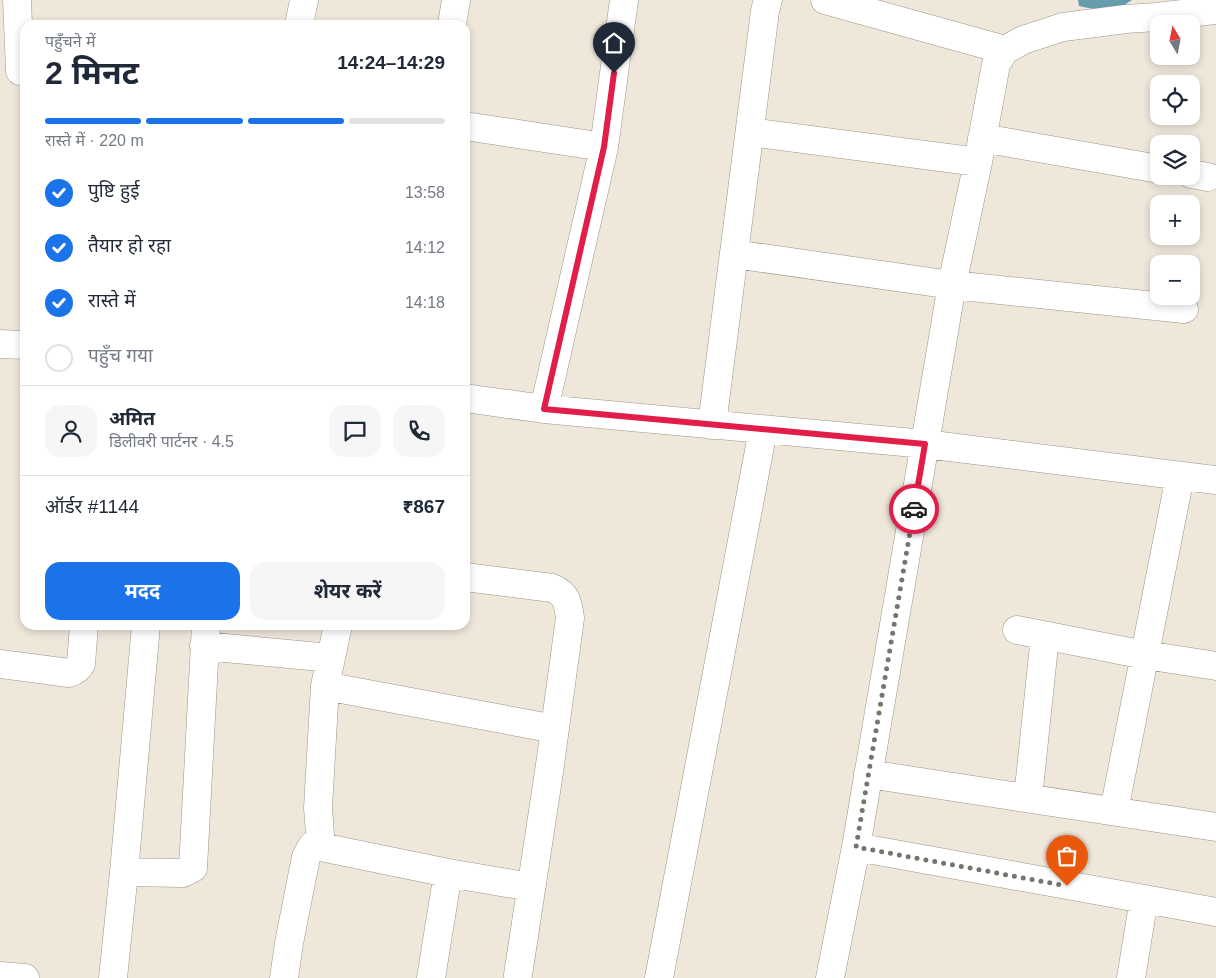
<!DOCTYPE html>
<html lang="hi">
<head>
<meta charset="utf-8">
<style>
	:root { --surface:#fff; --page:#f6f6f7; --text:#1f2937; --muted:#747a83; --line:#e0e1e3; --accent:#1a73e8 }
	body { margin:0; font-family:Helvetica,"Noto Sans Devanagari",sans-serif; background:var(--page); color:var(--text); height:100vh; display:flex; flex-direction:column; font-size:19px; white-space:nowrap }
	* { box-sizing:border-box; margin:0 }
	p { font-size:16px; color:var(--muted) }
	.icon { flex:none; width:28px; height:28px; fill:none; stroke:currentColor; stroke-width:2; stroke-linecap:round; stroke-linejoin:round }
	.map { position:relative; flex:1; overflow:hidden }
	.drawer { position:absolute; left:20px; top:20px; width:450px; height:610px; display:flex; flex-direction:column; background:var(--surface); border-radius:15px; box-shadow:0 2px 8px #0003 }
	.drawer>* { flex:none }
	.needle { width:32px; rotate:350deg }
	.buttons { position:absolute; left:1150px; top:15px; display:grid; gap:10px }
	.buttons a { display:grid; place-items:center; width:50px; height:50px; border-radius:10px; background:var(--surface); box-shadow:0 2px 8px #0003; font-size:25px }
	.pin { position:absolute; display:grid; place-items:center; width:42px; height:42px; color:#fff; margin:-51px -21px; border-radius:50% 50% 50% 0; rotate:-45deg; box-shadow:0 0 5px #0007 }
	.pin .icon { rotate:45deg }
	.courier { position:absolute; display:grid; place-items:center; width:50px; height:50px; margin:-25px; border:4px solid #e11d48; border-radius:50%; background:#fff; color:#222; box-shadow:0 1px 6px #0007 }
	.headline em { font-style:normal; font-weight:700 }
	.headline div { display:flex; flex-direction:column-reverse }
	.headline { display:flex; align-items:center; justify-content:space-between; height:85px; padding:0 25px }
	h1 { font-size:32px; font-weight:700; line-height:38px }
	.bar { display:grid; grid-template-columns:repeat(4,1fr); gap:8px 5px; align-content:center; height:60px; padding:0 25px }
	.bar i { height:6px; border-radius:4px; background:var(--line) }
	.bar .selected { background:var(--accent) }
	.bar p { grid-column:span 4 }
	.line { display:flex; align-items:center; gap:12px; padding:0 25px; border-top:1px solid var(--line) }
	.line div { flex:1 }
	.round { display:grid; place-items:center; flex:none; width:52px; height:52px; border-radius:15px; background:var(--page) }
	ol { padding:0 25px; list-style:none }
	li { display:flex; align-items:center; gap:15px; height:55px }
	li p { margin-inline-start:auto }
	li .icon { padding:5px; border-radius:50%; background:var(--accent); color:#fff; stroke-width:4 }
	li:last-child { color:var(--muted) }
	li i { width:28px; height:28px; border:2px solid var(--line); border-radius:50% }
	.cta { display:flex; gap:10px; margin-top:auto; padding:10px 25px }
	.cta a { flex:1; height:58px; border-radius:15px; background:var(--accent); color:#fff; font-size:20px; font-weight:700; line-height:58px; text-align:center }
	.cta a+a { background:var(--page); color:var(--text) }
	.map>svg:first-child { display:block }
</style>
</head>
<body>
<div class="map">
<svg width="1216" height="978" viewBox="0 0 1216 978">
	<rect width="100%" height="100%" fill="#efe7da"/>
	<!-- water -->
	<path fill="#659dad" d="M1078,0h54l-20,13 -33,-7z"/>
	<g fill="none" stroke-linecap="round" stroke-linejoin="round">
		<!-- street casing -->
		<g stroke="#9c9588" stroke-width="29">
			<path id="street" d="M17,0l3,71
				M825,0l180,50
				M299,25l5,-25
				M452,25l4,-25
				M465,126l139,21
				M750,132l228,30
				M982,138l177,31
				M1191,174l17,3
				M734,254l218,31 232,24
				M0,344l25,1
				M465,398l79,11 381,35 291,36
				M544,409l60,-262 20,-147
				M712,425l53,-414 3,-11
				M465,577l87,11c15,6 16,15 18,30l-21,154 -31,203
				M1017,630l128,25 71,11
				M204,646l127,12
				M0,664l69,9c6,-2 9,-4 12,-9l3,-39
				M325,686l230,43
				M868,774l348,53
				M1028,798l17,-162
				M1114,811l66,-335
				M321,847l-3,-39 7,-122 13,-61
				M856,847l360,65
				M124,872l59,1 10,-5 13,-243
				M0,976l25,2
				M113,978l11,-106 22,-247
				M284,978l5,-35 17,-86 6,-11 9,1 127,26 83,14
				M431,978l17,-105
				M659,978l104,-548
				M830,978l26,-131 96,-562 26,-123 18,-98 9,-14 18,-10 40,-13 63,-8 30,-2 60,-7
				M1131,978l13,-79"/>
		</g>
		<!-- street -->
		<use href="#street" stroke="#fff" stroke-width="28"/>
	</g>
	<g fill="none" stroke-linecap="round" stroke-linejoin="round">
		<!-- done -->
		<path stroke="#78736c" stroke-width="5" stroke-dasharray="0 9" d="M914,509l-58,338 211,39"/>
		<!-- route -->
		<path stroke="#e11d48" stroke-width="6" d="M614,73l-10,74 -60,262 381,35 -11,65"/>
	</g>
</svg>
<div class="buttons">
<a><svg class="needle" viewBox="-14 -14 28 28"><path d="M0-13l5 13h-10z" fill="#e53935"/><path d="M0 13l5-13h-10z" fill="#747a83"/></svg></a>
<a><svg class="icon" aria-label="locate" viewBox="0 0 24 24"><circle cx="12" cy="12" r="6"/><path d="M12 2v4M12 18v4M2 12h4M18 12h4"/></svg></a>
<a><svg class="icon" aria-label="layers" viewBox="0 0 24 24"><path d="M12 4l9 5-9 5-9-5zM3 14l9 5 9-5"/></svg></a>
<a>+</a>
<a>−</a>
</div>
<div class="pin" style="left:1067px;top:886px;background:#ea580c"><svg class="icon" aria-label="bag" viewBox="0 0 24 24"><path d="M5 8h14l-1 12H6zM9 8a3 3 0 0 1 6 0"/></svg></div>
<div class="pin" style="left:614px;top:73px;background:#1f2937"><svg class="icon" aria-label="home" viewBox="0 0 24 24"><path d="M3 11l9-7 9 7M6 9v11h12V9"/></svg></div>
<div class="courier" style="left:914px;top:509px"><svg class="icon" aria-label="car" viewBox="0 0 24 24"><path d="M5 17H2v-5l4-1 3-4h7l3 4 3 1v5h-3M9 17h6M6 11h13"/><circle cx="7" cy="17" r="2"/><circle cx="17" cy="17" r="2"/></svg></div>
<section class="drawer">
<div class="headline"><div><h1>2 मिनट</h1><p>पहुँचने में</p></div><em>14:24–14:29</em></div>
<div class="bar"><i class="selected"></i><i class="selected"></i><i class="selected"></i><i></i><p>रास्ते में · 220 m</p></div>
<ol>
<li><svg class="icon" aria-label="check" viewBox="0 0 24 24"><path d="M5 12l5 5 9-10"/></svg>पुष्टि हुई<p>13:58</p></li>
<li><svg class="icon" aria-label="check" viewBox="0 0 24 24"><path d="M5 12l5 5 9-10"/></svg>तैयार हो रहा<p>14:12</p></li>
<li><svg class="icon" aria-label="check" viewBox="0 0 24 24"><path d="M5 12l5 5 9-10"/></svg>रास्ते में<p>14:18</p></li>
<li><i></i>पहुँच गया</li>
</ol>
<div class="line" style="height:90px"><a class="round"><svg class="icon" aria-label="person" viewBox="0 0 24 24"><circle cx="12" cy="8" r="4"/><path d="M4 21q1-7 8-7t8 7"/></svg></a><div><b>अमित</b><p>डिलीवरी पार्टनर · 4.5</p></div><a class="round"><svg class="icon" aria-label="chat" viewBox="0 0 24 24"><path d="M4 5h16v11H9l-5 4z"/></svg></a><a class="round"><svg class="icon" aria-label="phone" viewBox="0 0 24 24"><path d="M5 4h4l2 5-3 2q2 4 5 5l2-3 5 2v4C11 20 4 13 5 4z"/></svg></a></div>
<div class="line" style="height:65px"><div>ऑर्डर #1144</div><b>₹867</b></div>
<div class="cta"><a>मदद</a><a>शेयर करें</a></div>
</section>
</div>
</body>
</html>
